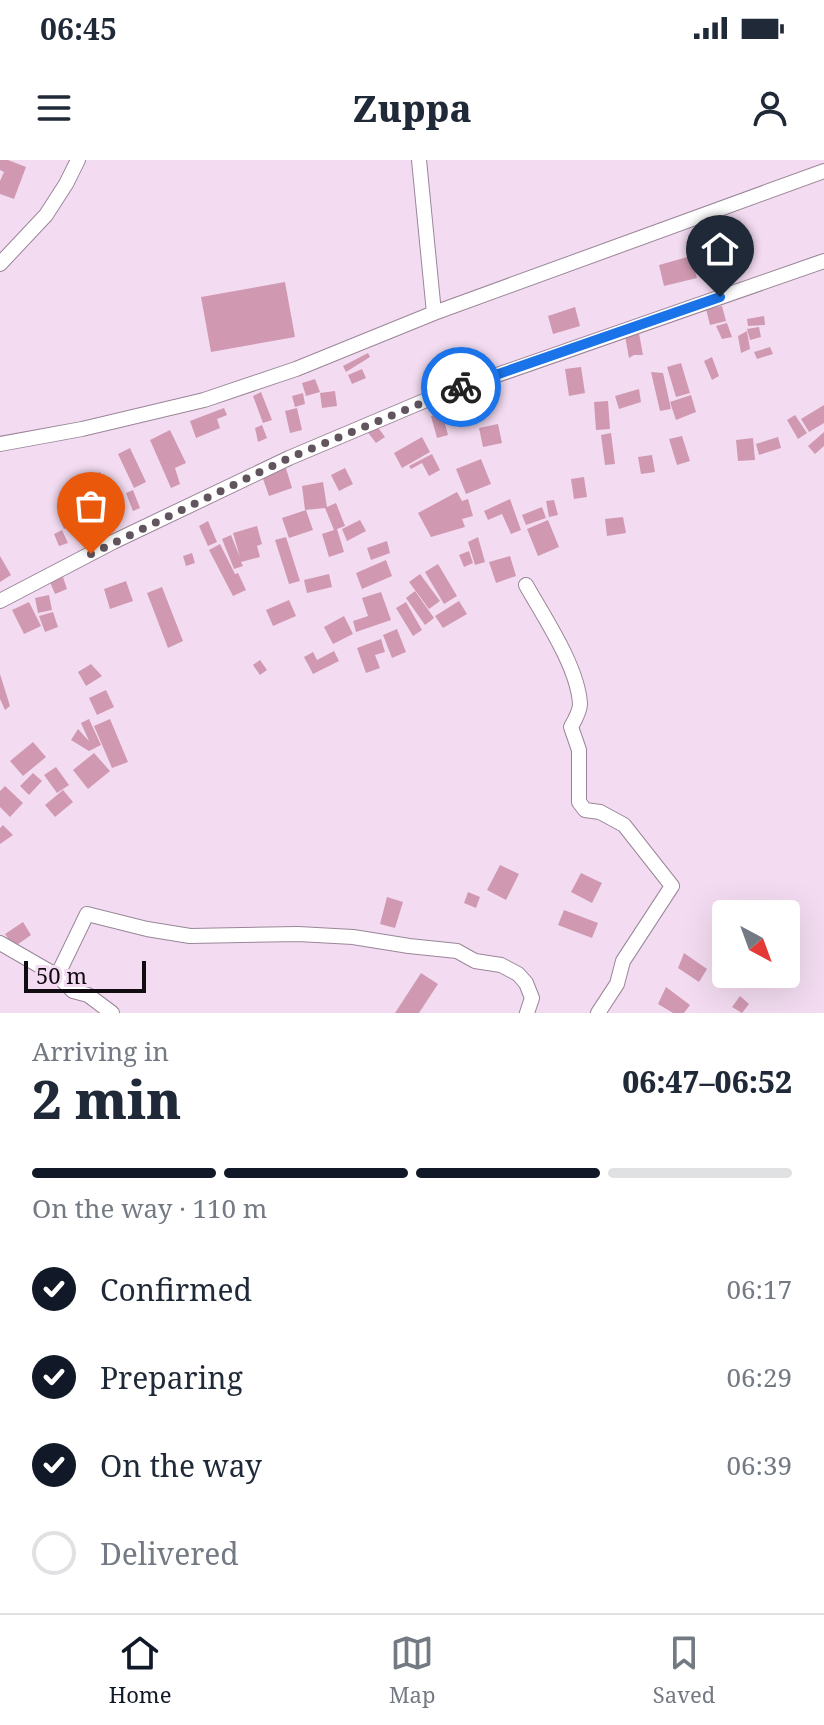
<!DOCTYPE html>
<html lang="en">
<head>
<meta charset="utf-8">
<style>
	:root { --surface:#fff; --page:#f2f2f3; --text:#1f2937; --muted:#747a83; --line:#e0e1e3; --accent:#111827 }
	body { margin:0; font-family:"Noto Serif",serif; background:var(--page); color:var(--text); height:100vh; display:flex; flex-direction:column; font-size:30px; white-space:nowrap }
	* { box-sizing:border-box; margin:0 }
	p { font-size:26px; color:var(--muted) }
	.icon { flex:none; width:44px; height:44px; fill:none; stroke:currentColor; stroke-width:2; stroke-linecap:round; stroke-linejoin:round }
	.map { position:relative; height:853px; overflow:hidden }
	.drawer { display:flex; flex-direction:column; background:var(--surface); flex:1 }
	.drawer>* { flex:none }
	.needle { width:52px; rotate:139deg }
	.tools { position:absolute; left:712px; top:740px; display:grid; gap:16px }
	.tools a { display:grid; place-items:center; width:88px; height:88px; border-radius:8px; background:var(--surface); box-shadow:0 8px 32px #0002; font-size:40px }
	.scale { position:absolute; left:24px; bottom:20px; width:122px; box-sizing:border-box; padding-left:8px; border:4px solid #120b11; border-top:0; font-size:22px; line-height:28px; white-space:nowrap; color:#120b11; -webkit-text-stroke:6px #f3dcf1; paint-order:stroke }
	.pin { position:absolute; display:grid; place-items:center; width:68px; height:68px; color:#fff; margin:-82px -34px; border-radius:50% 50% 50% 0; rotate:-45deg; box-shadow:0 0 8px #0007 }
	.pin .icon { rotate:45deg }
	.courier { position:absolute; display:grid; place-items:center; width:80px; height:80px; margin:-40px; border:6px solid #1a73e8; border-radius:50%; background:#fff; color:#222; box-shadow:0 2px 10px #0007 }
	.summary em { font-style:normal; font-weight:800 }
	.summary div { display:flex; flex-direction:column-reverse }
	.summary { display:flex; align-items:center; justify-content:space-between; height:136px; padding:0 32px }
	h1 { font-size:52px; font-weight:800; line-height:60px }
	.bar { display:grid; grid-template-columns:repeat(4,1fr); gap:12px 8px; align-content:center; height:96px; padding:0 32px }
	.bar i { height:10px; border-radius:6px; background:var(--line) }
	.bar .selected { background:var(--accent) }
	.bar p { grid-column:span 4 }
	ol { padding:0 32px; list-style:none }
	li { display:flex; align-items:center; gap:24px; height:88px }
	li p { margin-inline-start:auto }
	li .icon { padding:8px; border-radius:50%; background:var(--accent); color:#fff; stroke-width:4 }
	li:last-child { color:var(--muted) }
	li i { width:44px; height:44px; border:4px solid var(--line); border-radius:50% }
	.status { display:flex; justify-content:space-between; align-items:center; height:56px; padding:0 40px; background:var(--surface); direction:ltr }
	.status svg { height:22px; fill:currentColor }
	header { display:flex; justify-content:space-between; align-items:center; height:104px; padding:0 32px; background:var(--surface); font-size:36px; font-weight:800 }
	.tabs { display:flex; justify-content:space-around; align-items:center; height:112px; border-top:2px solid var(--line); background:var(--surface); font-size:22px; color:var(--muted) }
	.tabs a { display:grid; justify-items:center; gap:4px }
	.tabs .selected { color:var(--accent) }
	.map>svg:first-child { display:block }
</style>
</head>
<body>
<div class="status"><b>06:45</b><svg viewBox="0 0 49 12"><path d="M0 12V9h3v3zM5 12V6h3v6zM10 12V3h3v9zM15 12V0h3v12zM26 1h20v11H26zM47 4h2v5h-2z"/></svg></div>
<header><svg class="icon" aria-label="menu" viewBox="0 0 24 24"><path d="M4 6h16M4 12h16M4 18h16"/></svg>Zuppa<svg class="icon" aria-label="person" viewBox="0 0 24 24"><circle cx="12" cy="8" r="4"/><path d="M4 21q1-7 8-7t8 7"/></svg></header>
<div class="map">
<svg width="824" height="853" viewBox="0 0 824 853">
	<rect width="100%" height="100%" fill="#f3dcf1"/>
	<!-- building -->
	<path fill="#d099b1" d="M0,0h8l18,7 -12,32 -14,-5v-13l4,-9 -4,-2z
		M691,96l6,22 -33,8 -5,-21z
		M285,122l10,55 -84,15 -10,-55z
		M722,146l4,15 -16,4 -4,-16z
		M575,147l5,19 -27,8 -5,-18z
		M764,156l1,9 -17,1 -1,-7z
		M727,163l5,14 -10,2 -6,-13z
		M759,167l2,10 -11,3 -3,-11z
		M747,171l3,18 -9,4 -3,-17z
		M639,173l4,22h-9l-5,3 -4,-22z
		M770,187l3,7 -16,5 -3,-7z
		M368,193l2,4 -24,15 -3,-6z
		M712,197l7,19 -7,4 -8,-19z
		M681,203l9,30 -14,4 -9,-30z
		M581,207l4,26 -16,3 -4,-27z
		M362,209l4,9 -14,6 -4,-9z
		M651,212l12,1 8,36 -11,2z
		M315,219l5,13 -14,4 -4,-13z
		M639,229l2,13 -22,7 -4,-13z
		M335,231l2,15 -15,2 -2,-15z
		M261,232l11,28 -9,3 -10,-27z
		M303,233l2,11 -10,3 -3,-11z
		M691,235l5,17 -20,8 -6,-18z
		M608,241l2,28 -14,1 -2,-28z
		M824,245v18l-15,9 -8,-13z
		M224,248l3,7 -10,4 3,9 -24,10 -6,-17z
		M297,248l5,22 -12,3 -5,-22z
		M442,253l6,22 -11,3 -6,-22z
		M795,255l12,18 -9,6 -11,-19z
		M498,264l4,19 -19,4 -4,-19z
		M262,265l5,13 -9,4 -3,-14z
		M377,266l8,11 -9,6 -10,-13z
		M170,270l16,33 -11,5 5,16 -9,4 -21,-48z
		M824,272v14l-9,8 -7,-8z
		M611,273l4,31 -10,1 -4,-30z
		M682,276l8,25 -13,4 -8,-26z
		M422,277l8,15 -28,16 -8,-15z
		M778,277l3,11 -22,7 -3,-11z
		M753,278l2,22 -17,1 -2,-21z
		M130,288l16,34 -12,6 -16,-34z
		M432,294l8,16 -11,6 -7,-13 -11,6 -2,-3z
		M652,295l3,17 -14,2 -3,-17z
		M481,299l10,25 -25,10 -10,-25z
		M285,305l7,23 -23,8 -8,-23z
		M345,308l8,16 -14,7 -8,-16z
		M100,312l5,10 -17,9 -5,-10z
		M584,317l3,20 -13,2 -3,-20z
		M323,322l4,25 9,-4 9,23 -8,3 7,23 -15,5 -7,-23 12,-4 -9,-22 -20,2 -3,-24z
		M80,323l10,16 -12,7 -9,-16z
		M133,330l7,18 -7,3 -7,-18z
		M457,332l5,9 6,-2 5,17 -11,3 3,8 -34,10 -13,-24z
		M510,339l11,31 -10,4 -9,-20 -14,6 -4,-9z
		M554,340l4,15 -9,2 -3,-16z
		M542,347l4,11 -20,7 -4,-10z
		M306,350l7,20 -24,8 -7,-20z
		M70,355l4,10 -10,4 -4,-9z
		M623,357l3,16 -19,3 -2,-17z
		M360,360l6,11 -19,10 -5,-12z
		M548,360l11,27 -21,9 -11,-27z
		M208,361l9,21 -9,4 -9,-20z
		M257,366l5,18 -5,2 3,11 -19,5 2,4 -9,3 -12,-30 9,-4 9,22 -7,-24z
		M62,370l6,13 -9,3 -5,-12z
		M286,377l14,44 -11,3 -14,-44z
		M478,377l7,25 -10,3 -7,-23z
		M387,381l3,12 -19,7 -4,-12z
		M220,384l15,30 3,-1 8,17 -13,6 -24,-46z
		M469,391l4,12 -9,4 -5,-12z
		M192,393l3,10 -9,3 -3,-10z
		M0,396l11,19 -11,7z
		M510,396l6,20 -20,7 -7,-21z
		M386,400l6,16 -30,13 -6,-16z
		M438,404l19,32 -13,8 -19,-32z
		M329,414l3,13 -25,6 -3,-13z
		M420,414l20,27 -11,8 -20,-27z
		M63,417l4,12 -12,5 -5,-12z
		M126,421l7,20 -23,8 -6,-20z
		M162,427l21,54 -15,7 -21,-55z
		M415,431l19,27 -9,7 -19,-27z
		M381,432l10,28 -35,12 -3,-11 15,-5 -6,-18z
		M49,435l3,15 -14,3 -3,-15z
		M289,440l7,16 -23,10 -7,-16z
		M459,441l8,13 -24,14 -8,-12z
		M29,442l12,24 -17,8 -12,-24z
		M406,442l16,28 -9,6 -17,-28z
		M53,452l5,15 -13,5 -6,-16z
		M344,456l9,18 -20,10 -9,-17z
		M397,469l9,23 -14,6 -9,-23z
		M381,479l4,13 -10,3 5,13 -14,5 -9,-25z
		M334,491l5,10 -26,13 -9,-17 9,-5 4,8z
		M260,500l7,10 -7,5 -7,-10z
		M91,504l11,12 -16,10 -8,-14z
		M0,514l10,32 -5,4 -5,-11z
		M106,530l8,17 -17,8 -8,-17z
		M89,559l12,26 -12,6 -18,-11 7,-11 11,12 -8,-18z
		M110,559l18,43 -16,6 -18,-42z
		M33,582l13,15 -23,19 -13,-15z
		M94,593l16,18 -22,18 -15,-19z
		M56,607l13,18 -12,8 -13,-18z
		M33,613l9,8 -13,14 -9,-9z
		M5,626l18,17 -13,14 -10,-10v-16z
		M63,630l10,12 -18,15 -10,-12z
		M3,665l10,10 -13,9v-16z
		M500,705l19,9 -13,26 -19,-10z
		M581,713l21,10 -10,20 -21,-11z
		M468,732l12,5 -4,11 -12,-5z
		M387,737l16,5 -8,26 -15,-4z
		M564,750l34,13 -6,15 -34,-13z
		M23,762l8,13 -17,12 -9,-13z
		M684,793l23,16 -8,13 -21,-14z
		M421,813l17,11 -19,29h-24z
		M666,827l24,18 -6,8h-11l-15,-9z
		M740,836l9,8 -7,9 -10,-6z"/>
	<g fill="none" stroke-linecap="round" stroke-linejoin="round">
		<!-- minor casing -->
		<g stroke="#9a8698" stroke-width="16">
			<path id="minor" d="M419,0l15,153
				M0,104l46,-49 20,-31 12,-24
				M0,284l82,-15 122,-29 92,-31 138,-56 390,-142
				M526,425c18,32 52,82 54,119 0,7 -5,16 -9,23l8,23v52l6,8 15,2 24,13 48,61 -49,75 -6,23 -19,29
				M0,441l113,-59 176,-84 142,-60 393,-137
				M0,783l59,34 14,14 15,4 24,18
				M57,816l30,-62 60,15 43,7 108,-2 55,3 56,9 48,5 18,10 26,4 17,9 8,9 6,15 -5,15"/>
		</g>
		<!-- minor -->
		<use href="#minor" stroke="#fff" stroke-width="14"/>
	</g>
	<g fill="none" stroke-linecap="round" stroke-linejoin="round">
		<!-- done -->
		<path stroke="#61545f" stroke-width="8" stroke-dasharray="0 14.4" d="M91,394l198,-96 172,-71"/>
		<!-- route -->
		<path stroke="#1a73e8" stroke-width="10" d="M461,227l259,-90"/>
	</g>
</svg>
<div class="tools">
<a><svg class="needle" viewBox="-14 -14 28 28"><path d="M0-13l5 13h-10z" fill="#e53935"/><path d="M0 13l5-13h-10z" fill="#747a83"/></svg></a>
</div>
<div class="scale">50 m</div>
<div class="pin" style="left:91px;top:394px;background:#ea580c"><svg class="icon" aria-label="bag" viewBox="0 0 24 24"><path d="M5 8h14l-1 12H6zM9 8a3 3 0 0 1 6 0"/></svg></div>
<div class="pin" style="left:720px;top:137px;background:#1f2937"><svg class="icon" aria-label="home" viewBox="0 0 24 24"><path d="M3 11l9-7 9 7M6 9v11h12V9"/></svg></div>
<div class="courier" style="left:461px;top:227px"><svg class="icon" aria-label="bike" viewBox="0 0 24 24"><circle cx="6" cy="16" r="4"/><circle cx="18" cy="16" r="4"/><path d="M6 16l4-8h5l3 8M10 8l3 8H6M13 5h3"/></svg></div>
</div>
<section class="drawer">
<div class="summary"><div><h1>2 min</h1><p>Arriving in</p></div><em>06:47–06:52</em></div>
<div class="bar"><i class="selected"></i><i class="selected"></i><i class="selected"></i><i></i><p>On the way · 110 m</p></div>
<ol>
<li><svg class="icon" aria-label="check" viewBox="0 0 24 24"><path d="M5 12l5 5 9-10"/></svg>Confirmed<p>06:17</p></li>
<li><svg class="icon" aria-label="check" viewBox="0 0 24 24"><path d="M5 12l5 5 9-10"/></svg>Preparing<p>06:29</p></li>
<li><svg class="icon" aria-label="check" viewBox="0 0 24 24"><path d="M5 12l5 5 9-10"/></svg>On the way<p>06:39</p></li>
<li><i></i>Delivered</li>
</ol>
</section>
<nav class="tabs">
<a class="selected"><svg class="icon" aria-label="home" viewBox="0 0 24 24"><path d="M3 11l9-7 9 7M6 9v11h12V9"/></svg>Home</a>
<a><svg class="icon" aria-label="map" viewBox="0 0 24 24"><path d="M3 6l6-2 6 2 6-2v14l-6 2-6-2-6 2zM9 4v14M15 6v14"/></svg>Map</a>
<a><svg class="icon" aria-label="saved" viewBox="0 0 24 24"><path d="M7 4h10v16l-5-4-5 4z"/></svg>Saved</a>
</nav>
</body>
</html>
